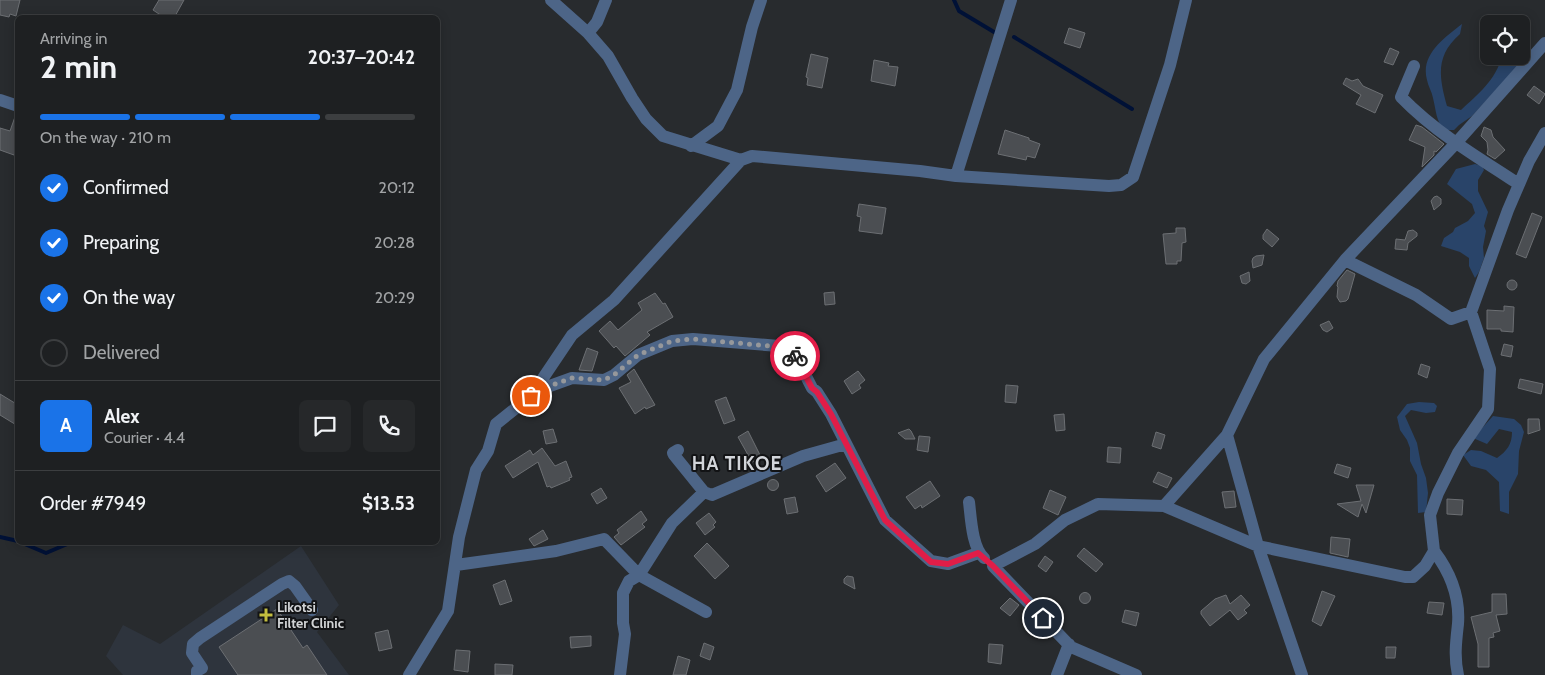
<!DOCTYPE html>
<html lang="en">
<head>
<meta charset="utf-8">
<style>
	:root { --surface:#1e2022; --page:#26282a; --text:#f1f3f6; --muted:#a1a3a5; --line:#3c3e40; --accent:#1a73e8 }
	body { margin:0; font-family:Cabin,sans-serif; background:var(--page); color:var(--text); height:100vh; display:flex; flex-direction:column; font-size:19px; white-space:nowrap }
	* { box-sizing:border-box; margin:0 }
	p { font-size:16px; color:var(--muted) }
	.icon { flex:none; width:28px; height:28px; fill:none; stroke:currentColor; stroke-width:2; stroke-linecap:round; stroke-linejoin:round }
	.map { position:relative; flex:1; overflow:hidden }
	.drawer { position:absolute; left:15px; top:15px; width:425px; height:530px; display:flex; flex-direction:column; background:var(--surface); border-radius:8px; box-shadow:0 2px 12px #0003,0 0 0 1px var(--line) }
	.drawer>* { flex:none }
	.controls { position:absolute; left:1480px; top:15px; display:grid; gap:10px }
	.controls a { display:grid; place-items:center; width:50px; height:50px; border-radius:8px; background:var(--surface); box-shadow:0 2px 12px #0003,0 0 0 1px var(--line); font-size:25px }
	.pin { position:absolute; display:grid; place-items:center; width:42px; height:42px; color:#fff; margin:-21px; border:2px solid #fff; border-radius:50%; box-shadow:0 1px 5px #0007 }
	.courier { position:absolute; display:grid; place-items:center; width:50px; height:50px; margin:-25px; border:4px solid #e11d48; border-radius:50%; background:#fff; color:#222; box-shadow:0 1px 6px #0007 }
	.headline em { font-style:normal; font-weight:700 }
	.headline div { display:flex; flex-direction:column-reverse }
	.headline { display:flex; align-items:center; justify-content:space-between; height:85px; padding:0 25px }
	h1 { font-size:32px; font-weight:700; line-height:38px }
	.bar { display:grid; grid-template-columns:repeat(4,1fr); gap:8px 5px; align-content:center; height:60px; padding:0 25px }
	.bar i { height:6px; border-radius:4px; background:var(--line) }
	.bar .active { background:var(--accent) }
	.bar p { grid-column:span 4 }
	.line { display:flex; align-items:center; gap:12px; padding:0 25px; border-top:1px solid var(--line) }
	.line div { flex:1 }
	.round { display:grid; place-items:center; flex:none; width:52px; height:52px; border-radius:8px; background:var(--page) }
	ol { padding:0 25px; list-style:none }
	li { display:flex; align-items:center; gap:15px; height:55px }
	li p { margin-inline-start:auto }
	li .icon { padding:5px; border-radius:50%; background:var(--accent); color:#fff; stroke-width:4 }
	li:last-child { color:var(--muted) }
	li i { width:28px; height:28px; border:2px solid var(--line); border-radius:50% }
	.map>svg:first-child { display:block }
</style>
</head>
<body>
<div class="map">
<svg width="1545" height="675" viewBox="0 0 1545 675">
	<rect width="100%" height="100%" fill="#282b2e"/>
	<!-- built -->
	<path fill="#2e343d" d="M301,546l38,59 -22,27 32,43h-226l-17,-19 17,-31 37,19z"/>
	<!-- green -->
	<path fill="#294469" d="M1462,24l-2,10c-25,22 -21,43 -13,72l14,4c17,-16 35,-30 41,-54h17l2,7 -49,53 -13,9 -5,5h-10c-8,-9 -8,-20 -11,-32 -1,-6 -5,-12 -6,-18 -7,-25 17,-42 35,-56z
		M1475,164l7,2 2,4 -6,10v11l10,21 -4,14 2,5 -3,16 1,11 -5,14 -4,6 -6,-12v-8l-9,-6 -19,-6 3,-8 9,-6 2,-4 13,-7 7,-8 -3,-9 -25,-20 9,-15z
		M1419,402l15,1 3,3 -2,6 -9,1 -15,-3 -6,6 12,27 4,21 5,14 2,15 -2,19 -8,1 -1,-38 -7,-14v-13l-3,-8 -7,-10 -3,-13 10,-13z
		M1493,416l21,3 7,6 3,7 -5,19 -1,23 -9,18v22l-9,-3 -1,-29 -13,-12 -15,-4 -8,-11 8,-5 10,1 16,7c10,-7 15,-14 15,-26l-13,-3 -12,15 -14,-6z"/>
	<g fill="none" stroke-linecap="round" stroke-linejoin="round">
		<!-- stream -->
		<path stroke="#001136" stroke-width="4" d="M954,0l5,11 35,21
			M1014,37l118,72
			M0,537l18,4
			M20,542l26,11 26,-11"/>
	</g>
	<!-- building -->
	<path fill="#4b4e52" stroke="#6c6f73" d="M0,0h20l-4,16 -6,-2 -1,3 -9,-2z
		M159,0h25l-10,18h-9l-12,-8z
		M1069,28l16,5 -5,15 -16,-5z
		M1390,48l9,4 -6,13 -9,-3z
		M811,54l17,4 -6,30 -15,-3 1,-7 -2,-1z
		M874,60l15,3 -1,3 10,1 -3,19 -24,-5z
		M1346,78l6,3 6,-2 5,7 20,9 -8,18 -19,-9 5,-9 -18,-11z
		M1534,86l11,8 -6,10 -12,-9z
		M16,114h2v30l-4,11 -14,-5v-22l10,3z
		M1416,125l6,2 22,17 -8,8 -2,-1v4l-12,12 3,-20 -16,-7z
		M1484,127l7,3 2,7 12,13 -10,9 -8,-5 1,-4 -1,-8 -6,-6z
		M1005,130l24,8v2l11,4 -5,14 -8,-2 -1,4 -28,-6z
		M1437,196l4,3v5l-7,6 -3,-9 3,-4z
		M859,204l27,4 -4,26 -23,-3 2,-14 -4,-1z
		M1532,213l10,4 -16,41 -10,-4z
		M1176,228h9l1,14 -4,1 -1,18h-4v3h-11l-3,-30 13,-1z
		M1267,229l12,10 -7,8 -9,-8v-4z
		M1413,230l4,3v3l-9,7 -1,7 -12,-1 1,-10 9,1 3,-9z
		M1264,255l-2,10 -9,3 -1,-7 1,-3 3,-2z
		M1347,270l8,4 -7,25 -2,2 -6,1 -3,-5 1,-10 -1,-1 1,-5z
		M1249,272l1,9 -4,3 -4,-1 -2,-7z
		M1507 285a5 5 0 1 1 10 0a5 5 0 1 1-10 0Z
		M834,292l1,12 -10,1 -1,-12z
		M655,293l8,11 2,-1 8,14 -26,15 3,3 -25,21 -9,-10 -2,2 -15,-17 11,-10 8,9 24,-20 -4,-7z
		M1504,306l10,1 -1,25 -12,-1v-2h-14v-19l17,1z
		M1329,321l4,7 -6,4 -4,-2 -3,-5z
		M1504,344l9,2 -2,11 -10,-2z
		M587,348l11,4 -6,19 -13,-1z
		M1421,364l9,3 -3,11 -9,-4z
		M634,369l21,36 -9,4 -1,-2 -10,7 -16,-26 12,-6 -4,-7z
		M858,371l7,9 -6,5 2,3 -9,6 -8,-13z
		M1520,379l23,5 -2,10 -23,-6z
		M1006,385l12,1 -2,17 -11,-1z
		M0,394l18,11v21l-18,-11z
		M726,397l9,23 -11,4 -9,-23z
		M1064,414l1,16 -9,1 -2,-16z
		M1528,419h11l1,11 -12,4z
		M553,429l4,13 -11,2 -3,-13z
		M909,429l2,2 4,8h-10l-7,-6z
		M748,431l13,26 -9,5 -14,-25z
		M1156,432l9,3 -4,14 -9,-3z
		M919,436l11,1 -2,15 -11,-2z
		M1108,447l13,1 -1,15 -13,-1z
		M542,448l13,18 11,-5 6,16 -3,1 1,2 -19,8 -1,-2 -3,1 -9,-25 -25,16 -8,-12 25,-16 3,5z
		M835,463l11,15 -20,14 -10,-16z
		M1337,464l14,4 -3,10 -14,-5z
		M1158,472l14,6 -5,10 -14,-6z
		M767.5 485a5.5 5.5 0 1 1 11 0a5.5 5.5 0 1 1-11 0Z
		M930,481l10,15 -18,12 -1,-3 -6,4 -9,-12z
		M1356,485h18l-8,28 -4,-9 -4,13 -21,-13 24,-3z
		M601,488l6,10 -10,6 -6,-10z
		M1050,490l16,7 -8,18 -15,-7z
		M1234,491l2,16 -11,1 -3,-16z
		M795,497l3,15 -11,2 -3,-15z
		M1447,499l16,1 -1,15 -15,-1z
		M641,511l6,9 -5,4 3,3 -24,18 -7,-8 5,-4 -2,-3z
		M709,513l7,9 -3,3 2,2 -10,8 -9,-12z
		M543,530l5,9 -14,7 -5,-7z
		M1331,537l19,2 -2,18 -18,-4z
		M707,543l22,23 -14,13 -21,-23z
		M1084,548l19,16 -7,8 -19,-16z
		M1045,556l8,6 -7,10 -8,-6z
		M847,576l6,1 2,12 -11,-6v-4z
		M505,580l7,21 -12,4 -7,-20z
		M1322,591l13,5 -14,30 -9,-5z
		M1079.5 598a5.5 5.5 0 1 1 11 0a5.5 5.5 0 1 1-11 0Z
		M1492,594h14l1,20 -11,1 4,16 -7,2 1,4 -5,1v29h-11v-23l-7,-27 21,-5z
		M1226,595l4,9 11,-9 9,10 -6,5 3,3 -9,7 -8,-10 -20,16 -9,-12v-3l14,-12z
		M1010,598l9,7 -9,11 -10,-8z
		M1429,602l15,1 -2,12 -15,-2z
		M277,609l26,39 4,-3 20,30h-89l-19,-28z
		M1125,610l14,3 -3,13 -14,-4z
		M388,630l4,18 -13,3 -4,-18z
		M591,636v10l-20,2 -1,-11z
		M704,643l10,4 -4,13 -10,-4z
		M989,644l14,1 -2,19 -13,-2z
		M1386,647h10l-1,11h-9z
		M456,650l14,1 -2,21 -14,-2z
		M678,656l12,4 -4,15h-13z
		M495,664l18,1 -1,10h-17z"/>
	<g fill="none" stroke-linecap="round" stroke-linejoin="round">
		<!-- minor -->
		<path stroke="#4d6587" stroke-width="12" d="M551,0l37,33 20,23 24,42 14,21 17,17 78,24 11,-4 168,15 36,5 153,10 12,-1 12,-8 37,-112 16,-65
			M588,33l9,-11 9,-22
			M1414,66l-13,31c34,35 77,61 118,87
			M0,100l18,6
			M691,146l27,-20 19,-36 15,-63 9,-27
			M956,176l55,-176
			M1345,260l71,35 35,24 20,-7
			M533,395l14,-8 25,-9 32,2 10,-5 24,-20 34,-14 21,-2 98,8 21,41 5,4 14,22 54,106 46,41 17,3 30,-11
			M678,450l-5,3 1,2 30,37 8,3 91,-39 43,-12
			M969,502c2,16 3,46 15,56
			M1164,506l63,-71
			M1434,551c16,21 26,46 24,73 -2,18 -4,33 0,51
			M456,565l100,-14 48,-12 35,36 67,37
			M197,675v-4l5,-3 -10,-15 1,-9 7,-6 82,-54 7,-3 6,5 17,24
			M409,675l39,-64 11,-74 17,-67 12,-19 8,-27 35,-28 41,-61 42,-35 127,-140
			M620,675l5,-41 -2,-11v-30l6,-12 10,-6 33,-52 32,-31
			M1057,675l12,-31
			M1136,675l-65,-28 -78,-81 42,-22 30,-24 33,-16 66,2 94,40 147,31h8l12,-11 9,-15 -4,-36 8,-22 20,-40 30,-44 2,-40 -19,-57 37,-102 21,-49 16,-28
			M1302,675l-44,-129 -31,-111 37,-76 81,-99 112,-118 88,-99"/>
	</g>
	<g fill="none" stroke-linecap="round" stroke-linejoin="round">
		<!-- done -->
		<path stroke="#96989b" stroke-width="5" stroke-dasharray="0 9" d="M531,396l16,-9 25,-9 32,2 10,-5 24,-20 34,-14 21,-2 98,9 4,8"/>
		<!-- route -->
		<path stroke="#e11d48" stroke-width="6" d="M795,356l17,32 5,4 14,22 54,106 46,42 17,2 30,-11 15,13 50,52"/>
	</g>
	<!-- markers -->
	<path fill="#c2bd3f" stroke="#121315" stroke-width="2" d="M263.5 607.5h5v5h5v5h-5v5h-5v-5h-5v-5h5z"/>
	<g text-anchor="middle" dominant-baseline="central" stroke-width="4" stroke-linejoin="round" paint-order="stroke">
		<!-- poi labels -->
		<g font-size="14" font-weight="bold" fill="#d1d3d5" stroke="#121315" text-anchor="start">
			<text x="277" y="607">Likotsi<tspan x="277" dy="16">Filter Clinic</tspan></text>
		</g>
		<!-- district labels -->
		<g font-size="19" font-weight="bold" letter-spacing="1" fill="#d2d5da" stroke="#121315">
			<text x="737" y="463">HA TIKOE</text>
		</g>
	</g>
</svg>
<div class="controls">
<a><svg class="icon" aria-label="locate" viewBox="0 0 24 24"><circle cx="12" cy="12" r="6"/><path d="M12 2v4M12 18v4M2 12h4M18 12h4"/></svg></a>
</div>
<div class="pin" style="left:531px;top:396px;background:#ea580c"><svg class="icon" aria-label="bag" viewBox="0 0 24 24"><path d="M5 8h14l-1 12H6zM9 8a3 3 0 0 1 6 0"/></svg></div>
<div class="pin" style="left:1043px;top:618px;background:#1f2937"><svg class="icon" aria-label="home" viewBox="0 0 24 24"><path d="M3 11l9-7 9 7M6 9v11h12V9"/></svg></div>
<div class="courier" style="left:795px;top:356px"><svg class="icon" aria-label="bike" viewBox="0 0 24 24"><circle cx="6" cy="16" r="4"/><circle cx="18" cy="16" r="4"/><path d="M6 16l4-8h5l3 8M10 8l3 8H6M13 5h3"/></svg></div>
<section class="drawer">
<div class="headline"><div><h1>2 min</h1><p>Arriving in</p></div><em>20:37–20:42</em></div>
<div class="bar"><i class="active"></i><i class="active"></i><i class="active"></i><i></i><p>On the way · 210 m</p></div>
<ol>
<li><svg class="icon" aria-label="check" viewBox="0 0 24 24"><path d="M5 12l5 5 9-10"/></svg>Confirmed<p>20:12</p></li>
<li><svg class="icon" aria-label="check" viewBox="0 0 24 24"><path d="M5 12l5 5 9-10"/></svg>Preparing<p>20:28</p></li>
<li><svg class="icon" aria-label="check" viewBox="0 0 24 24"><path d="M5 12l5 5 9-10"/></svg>On the way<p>20:29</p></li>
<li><i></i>Delivered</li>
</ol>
<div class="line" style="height:90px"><b class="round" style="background:var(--accent);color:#fff">A</b><div><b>Alex</b><p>Courier · 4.4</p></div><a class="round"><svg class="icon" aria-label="chat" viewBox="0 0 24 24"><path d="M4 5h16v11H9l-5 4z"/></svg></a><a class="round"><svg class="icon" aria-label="phone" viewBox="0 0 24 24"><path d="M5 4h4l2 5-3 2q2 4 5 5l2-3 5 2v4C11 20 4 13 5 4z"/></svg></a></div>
<div class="line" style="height:65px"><div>Order #7949</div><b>$13.53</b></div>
</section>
</div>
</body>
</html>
